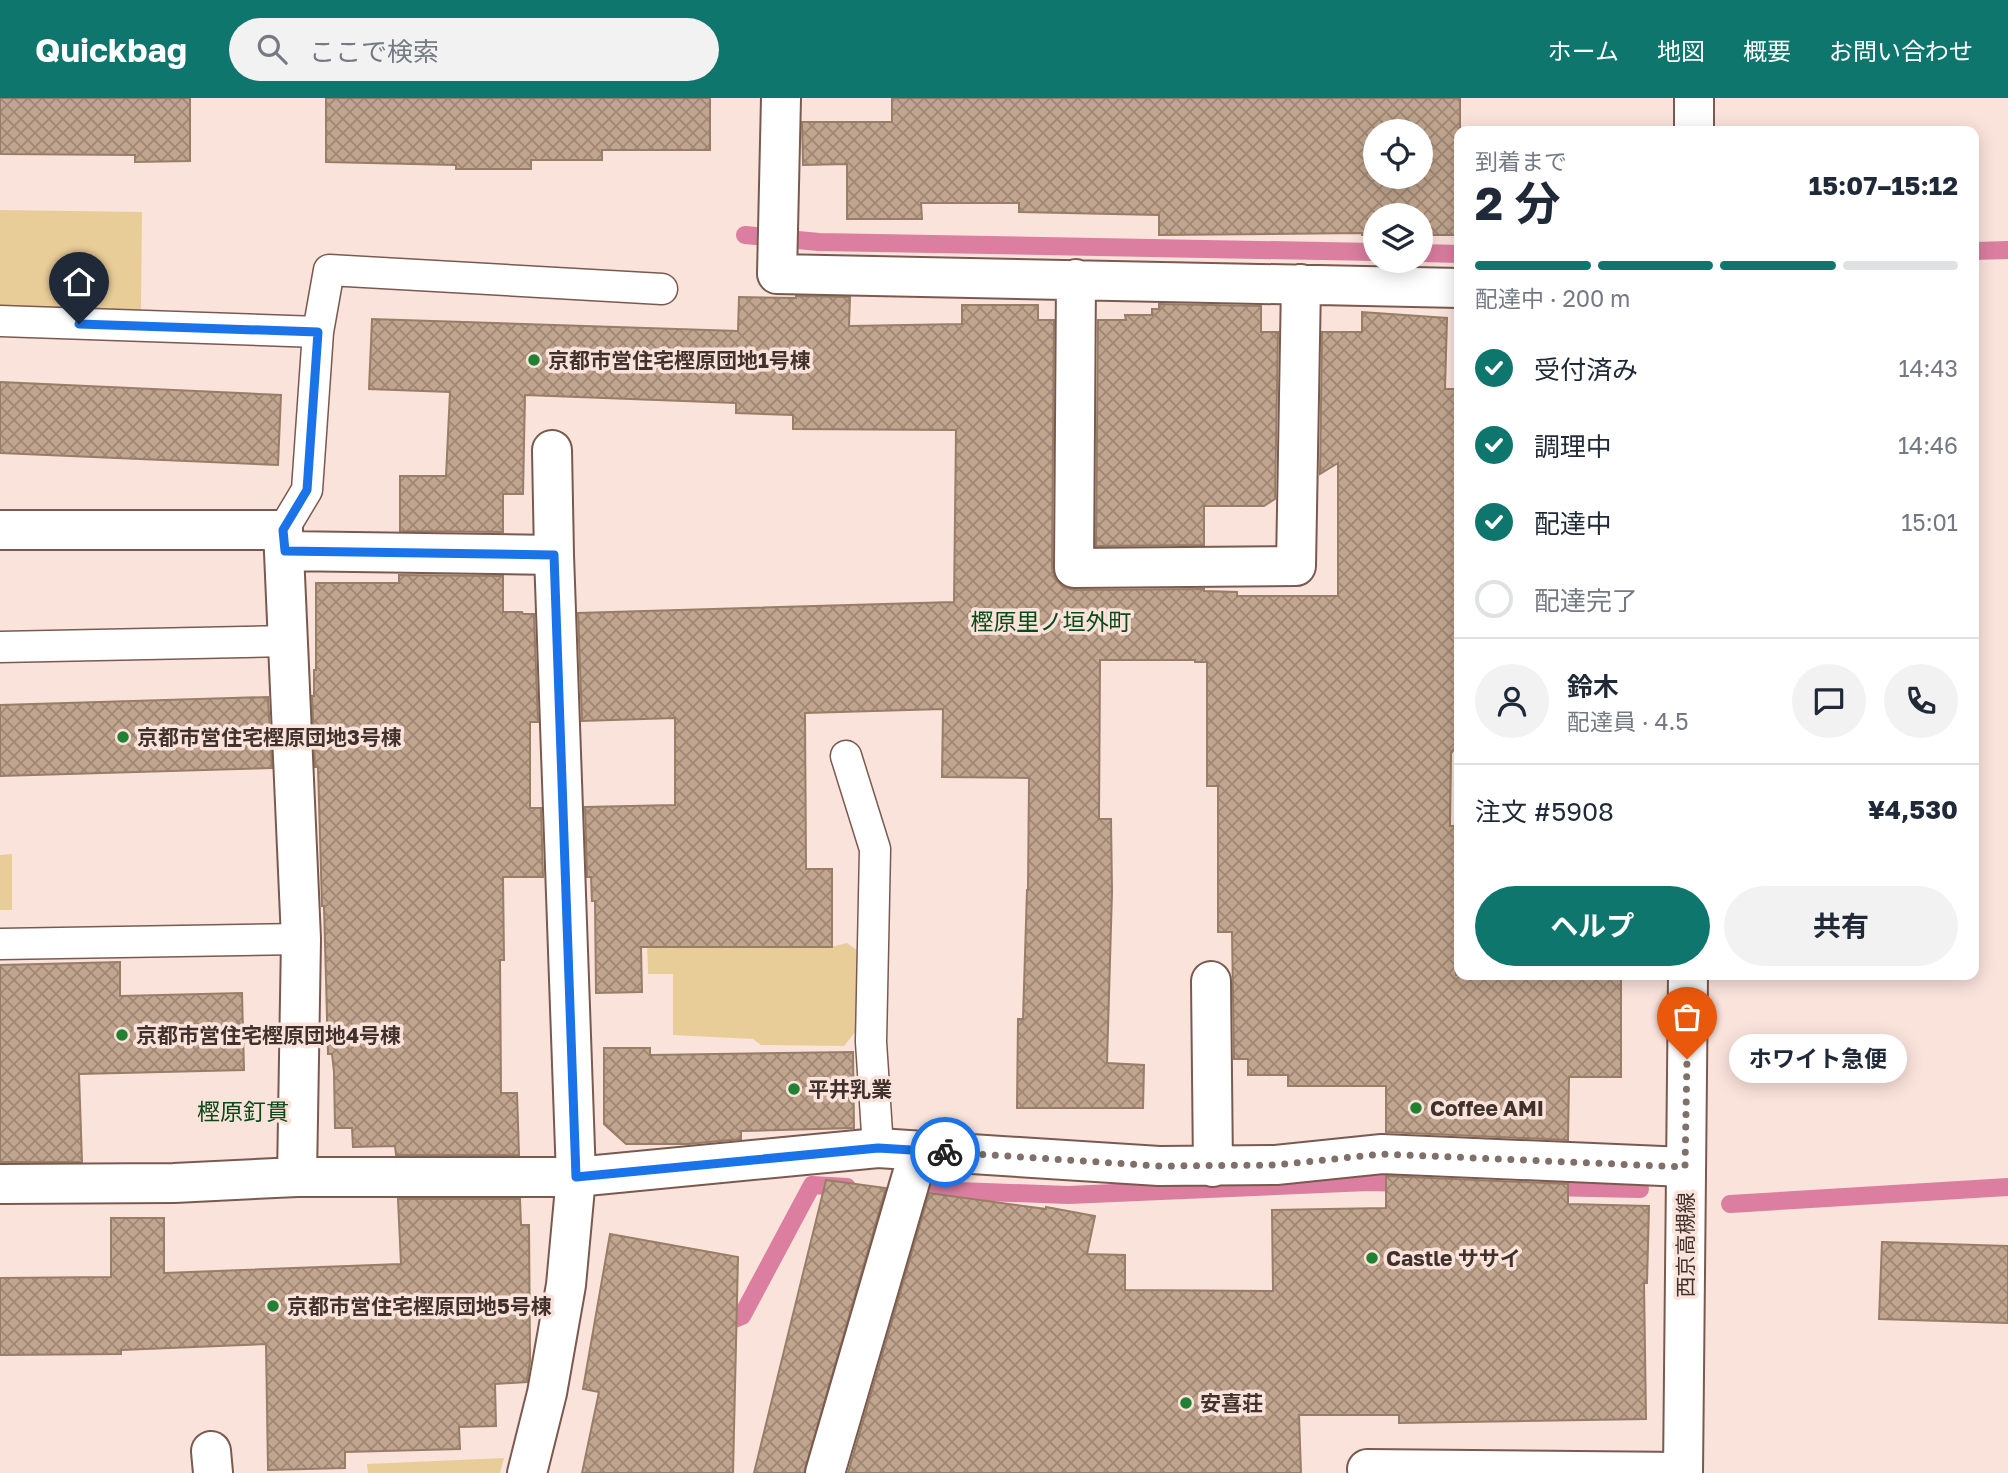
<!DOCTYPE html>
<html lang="ja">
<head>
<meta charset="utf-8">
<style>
	:root { --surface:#fff; --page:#f2f2f3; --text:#1f2937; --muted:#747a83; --line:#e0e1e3; --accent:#0f766e }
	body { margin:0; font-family:"Golos Text","Noto Sans JP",sans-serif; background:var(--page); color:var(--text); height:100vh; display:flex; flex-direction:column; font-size:26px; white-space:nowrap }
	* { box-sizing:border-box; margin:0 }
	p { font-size:23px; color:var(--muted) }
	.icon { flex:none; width:38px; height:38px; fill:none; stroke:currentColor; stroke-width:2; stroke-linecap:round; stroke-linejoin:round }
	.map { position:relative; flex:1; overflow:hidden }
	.sheet { position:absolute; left:1454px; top:28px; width:525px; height:854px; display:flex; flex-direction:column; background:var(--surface); border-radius:14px; box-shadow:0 4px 18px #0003 }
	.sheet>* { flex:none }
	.controls { position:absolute; left:1363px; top:21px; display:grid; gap:14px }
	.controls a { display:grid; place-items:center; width:70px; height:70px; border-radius:50%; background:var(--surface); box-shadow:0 4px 18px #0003; font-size:35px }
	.pin { position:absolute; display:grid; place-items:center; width:60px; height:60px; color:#fff; margin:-72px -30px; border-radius:50% 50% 50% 0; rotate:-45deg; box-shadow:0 0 7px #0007 }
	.pin .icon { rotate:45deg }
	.courier { position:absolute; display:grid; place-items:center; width:70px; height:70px; margin:-35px; border:5px solid #1a73e8; border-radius:50%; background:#fff; color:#222; box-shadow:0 2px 9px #0007 }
	.bubble { position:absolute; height:49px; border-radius:24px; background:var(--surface); box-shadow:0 4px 18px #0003; font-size:23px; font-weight:700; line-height:49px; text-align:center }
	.overview em { font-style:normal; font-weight:700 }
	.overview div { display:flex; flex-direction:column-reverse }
	.overview { display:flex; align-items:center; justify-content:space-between; height:119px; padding:0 21px }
	h1 { font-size:46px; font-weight:700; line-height:52px }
	.bar { display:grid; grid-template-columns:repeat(4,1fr); gap:10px 7px; align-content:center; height:84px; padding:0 21px }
	.bar i { height:9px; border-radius:5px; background:var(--line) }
	.bar .on { background:var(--accent) }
	.bar p { grid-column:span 4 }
	.line { display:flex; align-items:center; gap:18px; padding:0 21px; border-top:2px solid var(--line) }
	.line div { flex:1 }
	.round { display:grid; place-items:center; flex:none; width:74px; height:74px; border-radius:37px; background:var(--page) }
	ol { padding:0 21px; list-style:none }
	li { display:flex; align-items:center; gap:21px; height:77px }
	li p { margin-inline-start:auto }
	li .icon { padding:7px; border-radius:50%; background:var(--accent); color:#fff; stroke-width:4 }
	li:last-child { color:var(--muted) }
	li i { width:38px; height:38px; border:4px solid var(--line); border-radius:50% }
	.cta { display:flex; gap:14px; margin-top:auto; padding:14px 21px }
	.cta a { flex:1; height:80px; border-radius:42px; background:var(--accent); color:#fff; font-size:28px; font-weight:700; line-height:80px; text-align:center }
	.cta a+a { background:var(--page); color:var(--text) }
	header { display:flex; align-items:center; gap:42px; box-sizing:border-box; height:98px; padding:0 35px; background:var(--accent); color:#fff }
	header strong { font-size:33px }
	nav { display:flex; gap:38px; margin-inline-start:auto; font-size:24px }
	.search { width:490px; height:63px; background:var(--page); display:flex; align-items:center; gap:18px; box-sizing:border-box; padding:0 24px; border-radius:38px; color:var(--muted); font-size:26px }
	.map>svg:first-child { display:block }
</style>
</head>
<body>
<header>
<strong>Quickbag</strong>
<div class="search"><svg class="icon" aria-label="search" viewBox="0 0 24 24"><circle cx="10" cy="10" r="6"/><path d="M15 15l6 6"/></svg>ここで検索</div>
<nav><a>ホーム</a><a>地図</a><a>概要</a><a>お問い合わせ</a></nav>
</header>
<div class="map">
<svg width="2008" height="1375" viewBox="0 0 2008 1375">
	<defs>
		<pattern id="building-cross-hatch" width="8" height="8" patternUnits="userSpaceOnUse" patternTransform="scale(1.75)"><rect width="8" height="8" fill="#c1a58e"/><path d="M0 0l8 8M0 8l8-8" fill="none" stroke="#9e8774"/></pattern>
	</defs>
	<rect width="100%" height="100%" fill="#fae3db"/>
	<!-- green -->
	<path fill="#e9cd99" d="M0,112l142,2 -1,98 -141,-1z
		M12,756v56h-12v-55z
		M645,777l28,72 162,-1 12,-3 14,10 -4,77 -13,16 -83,-1 -8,-6 -80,-4v-61h-25z
		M504,1360l-4,15h-132l-1,-9z"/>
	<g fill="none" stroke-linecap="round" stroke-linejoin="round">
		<!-- stream -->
		<path stroke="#db7ea0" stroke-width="18" d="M745,137l74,7 557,10
			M1974,153l34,-1
			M1421,155l39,1
			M1546,1089l94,2
			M906,1091l162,6 300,-13 42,1
			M1730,1106l278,-17
			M717,1228l25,-10 70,-131 35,2"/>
	</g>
	<!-- building -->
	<path fill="url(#building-cross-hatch)" stroke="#987d67" stroke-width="2" fill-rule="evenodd" d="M0,0h190v63l-55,1v-7l-135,-1z
		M326,0h384v52h-108v10h-71v9h-75v-4l-130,-3z
		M892,0h568v137h-39v-20h-45v20h-14v-2l-203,2v-20l-140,-3v-9h-98l1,16h-75v-55l-44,1 -1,-43h90zM1376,33h45v46h-45z
		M796,198l54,1 -1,29 113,-2v-19h76v15h16l-2,248 3,11 9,8 10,3 130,-1v2l33,1v4h101v-133l-18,11 2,-142h40v-20l85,6 -2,71h15v261l-4,97 -5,6 -1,73h6v149h165v102h-52l-1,63 -182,-8v-46h-98v-11h-40v-16h-14l-2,-127h-14v-146h-11v-124h-12v-2h-95l-1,159h12l1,73 -5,171 37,2 -1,43h-126l1,-89h5l4,-129h1l1,-112 -87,-1 1,-68 -138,4 1,156h26v78h-191l1,45 -46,1 -1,-92h-3l-1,-24h-4l-2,-70 90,-2v-87l-93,3 -4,-108 376,-11 2,-172 -163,-1v-14l-57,-2v-10l-211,-8 -2,99h-20v38l-103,-1v-55h46l4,-84 -81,-3 3,-70 366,12 1,-34 57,1z
		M1159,206l102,2v26h17l-3,167 -11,7h-60v39l-108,1 2,-226h28l-1,-5h27v-6h7z
		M0,284l281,13 -3,70 -278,-12z
		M399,477l104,1v36h19l1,2h11l4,108h-8v86h11l2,69h-40l1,83h-4l1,133h16l2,62h-123l-1,-9 -42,1 -1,-19h-17l-1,-56 -2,-18h-4l-4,-148h-2l-4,-139h-3l-3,-71h2v-26h2v-87h83z
		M268,599l4,71 -272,8v-71z
		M120,864v34l122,-3 2,77 -165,4 3,88h-82v-197z
		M604,950h46v7l203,-3 1,76 -113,3v8l-53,5h-62l-22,-20z
		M1386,1078l182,8v20l81,2 -2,77h-3l2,136 -247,4v-8h-100l2,58h-453l81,-280 117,16v-2l49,9 -8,38 38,1v35l148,1 -1,-81 114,-2z
		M826,1082l60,8 -82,285h-50z
		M398,1101h122l1,26h8l1,136 -3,21 -32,2 1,42 -37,1 1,22 -115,3v16l-77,2 -2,-126 -145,6v4l-121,1v-77l111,-1v-59h53v55l237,-9z
		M610,1136l128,23 -5,216h-151l17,-81 -16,-3z
		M1882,1144l126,4v77l-129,-4z"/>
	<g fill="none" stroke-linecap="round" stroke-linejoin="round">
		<!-- service casing -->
		<g stroke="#7a5a4f" stroke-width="33">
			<path id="service" d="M0,223l318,11
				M283,432l24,-40 11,-158 11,-62 333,19
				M0,549l288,-6
				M846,658l29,93 -4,193 7,106
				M0,846l301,-5"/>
		</g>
		<!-- minor casing -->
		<g stroke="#7a5a4f" stroke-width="42">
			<path id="minor" d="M781,0l-4,176 683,14
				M1076,181l-2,289 222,-2 5,-282
				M552,352l2,105
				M0,432h283l18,409 -4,238
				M285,453l269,4 22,622 -10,108 -19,108 -20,80
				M1211,883l2,186
				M0,1086l174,-1 123,-6h279l302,-29 281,18 117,-1 106,-11 303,13
				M211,1353l2,22
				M1367,1371l316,3
				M825,1375l94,-322"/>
		</g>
		<!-- primary casing -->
		<g stroke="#7a5a4f" stroke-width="42">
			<path id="primary" d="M1694,0v33
				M1683,1375l5,-498"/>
		</g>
		<!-- service -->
		<use href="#service" stroke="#fff" stroke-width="30"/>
		<!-- minor -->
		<use href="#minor" stroke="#fff" stroke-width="38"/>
		<!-- primary -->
		<use href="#primary" stroke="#fff" stroke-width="38"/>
	</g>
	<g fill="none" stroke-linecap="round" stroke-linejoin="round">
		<!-- done -->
		<path stroke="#816f69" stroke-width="7" stroke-dasharray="0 12.6" d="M945,1054l214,14 117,-1 106,-11 303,13 2,-108"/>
		<!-- route -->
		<path stroke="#1a73e8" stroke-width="9" d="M79,226l239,8 -11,158 -24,40 2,21 269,4 22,622 302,-29 67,4"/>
	</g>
	<!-- markers -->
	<g fill="#208133" stroke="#fae3db" stroke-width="2.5">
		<circle cx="534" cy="262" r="7"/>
		<circle cx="123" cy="639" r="7"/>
		<circle cx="122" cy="937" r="7"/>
		<circle cx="794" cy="991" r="7"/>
		<circle cx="1416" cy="1010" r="7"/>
		<circle cx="1372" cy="1160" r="7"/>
		<circle cx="273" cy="1208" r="7"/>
		<circle cx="1186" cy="1305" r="7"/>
	</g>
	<g text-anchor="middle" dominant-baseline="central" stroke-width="7" stroke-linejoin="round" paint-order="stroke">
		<!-- poi labels -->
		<g font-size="21" font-weight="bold" fill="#40312c" stroke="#fae3db" text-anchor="start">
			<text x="548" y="262">京都市営住宅樫原団地1号棟</text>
			<text x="137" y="639">京都市営住宅樫原団地3号棟</text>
			<text x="136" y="937">京都市営住宅樫原団地4号棟</text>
			<text x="808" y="991">平井乳業</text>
			<text x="1430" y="1010">Coffee AMI</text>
			<text x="1386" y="1160">Castle ササイ</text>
			<text x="287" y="1208">京都市営住宅樫原団地5号棟</text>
			<text x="1200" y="1305">安喜荘</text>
		</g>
		<!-- street labels -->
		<g font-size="21" fill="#40312c" stroke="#fae3db">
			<text transform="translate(1685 1147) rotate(-90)">西京高槻線</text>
		</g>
		<!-- neighbourhood labels -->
		<g font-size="23" fill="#0a4917" stroke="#fae3db">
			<text x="1051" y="523">樫原里ノ垣外町</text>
			<text x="243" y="1013">樫原釘貫</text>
		</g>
	</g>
</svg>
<div class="controls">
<a><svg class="icon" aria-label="locate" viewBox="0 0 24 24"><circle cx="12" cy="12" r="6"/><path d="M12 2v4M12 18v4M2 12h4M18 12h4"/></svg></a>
<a><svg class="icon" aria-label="layers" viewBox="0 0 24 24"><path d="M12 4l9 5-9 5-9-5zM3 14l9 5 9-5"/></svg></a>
</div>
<div class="pin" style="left:1687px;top:961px;background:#ea580c"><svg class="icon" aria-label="bag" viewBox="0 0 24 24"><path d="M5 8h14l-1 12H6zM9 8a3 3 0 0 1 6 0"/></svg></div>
<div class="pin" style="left:79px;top:226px;background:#1f2937"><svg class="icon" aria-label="home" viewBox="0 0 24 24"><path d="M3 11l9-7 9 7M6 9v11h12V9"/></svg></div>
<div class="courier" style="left:945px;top:1054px"><svg class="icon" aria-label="bike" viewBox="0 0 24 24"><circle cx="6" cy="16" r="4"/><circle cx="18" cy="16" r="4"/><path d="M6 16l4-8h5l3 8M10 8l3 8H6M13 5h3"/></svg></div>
<div class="bubble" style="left:1729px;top:936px;width:178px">ホワイト急便</div>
<section class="sheet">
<div class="overview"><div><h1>2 分</h1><p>到着まで</p></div><em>15:07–15:12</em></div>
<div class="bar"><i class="on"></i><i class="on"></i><i class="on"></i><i></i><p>配達中 · 200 m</p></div>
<ol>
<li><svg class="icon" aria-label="check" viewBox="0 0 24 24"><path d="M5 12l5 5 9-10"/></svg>受付済み<p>14:43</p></li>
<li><svg class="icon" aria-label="check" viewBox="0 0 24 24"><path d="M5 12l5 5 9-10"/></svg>調理中<p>14:46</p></li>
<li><svg class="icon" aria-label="check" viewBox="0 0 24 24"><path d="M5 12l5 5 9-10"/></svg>配達中<p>15:01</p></li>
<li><i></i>配達完了</li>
</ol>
<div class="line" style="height:126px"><a class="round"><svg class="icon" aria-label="person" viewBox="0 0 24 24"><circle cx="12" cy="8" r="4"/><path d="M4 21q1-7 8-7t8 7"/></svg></a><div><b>鈴木</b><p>配達員 · 4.5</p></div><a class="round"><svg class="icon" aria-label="chat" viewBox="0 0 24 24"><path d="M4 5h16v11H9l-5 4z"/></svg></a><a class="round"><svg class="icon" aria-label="phone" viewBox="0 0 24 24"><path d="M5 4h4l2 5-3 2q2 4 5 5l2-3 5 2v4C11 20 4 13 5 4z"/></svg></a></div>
<div class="line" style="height:91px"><div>注文 #5908</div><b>¥4,530</b></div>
<div class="cta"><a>ヘルプ</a><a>共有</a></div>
</section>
</div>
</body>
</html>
